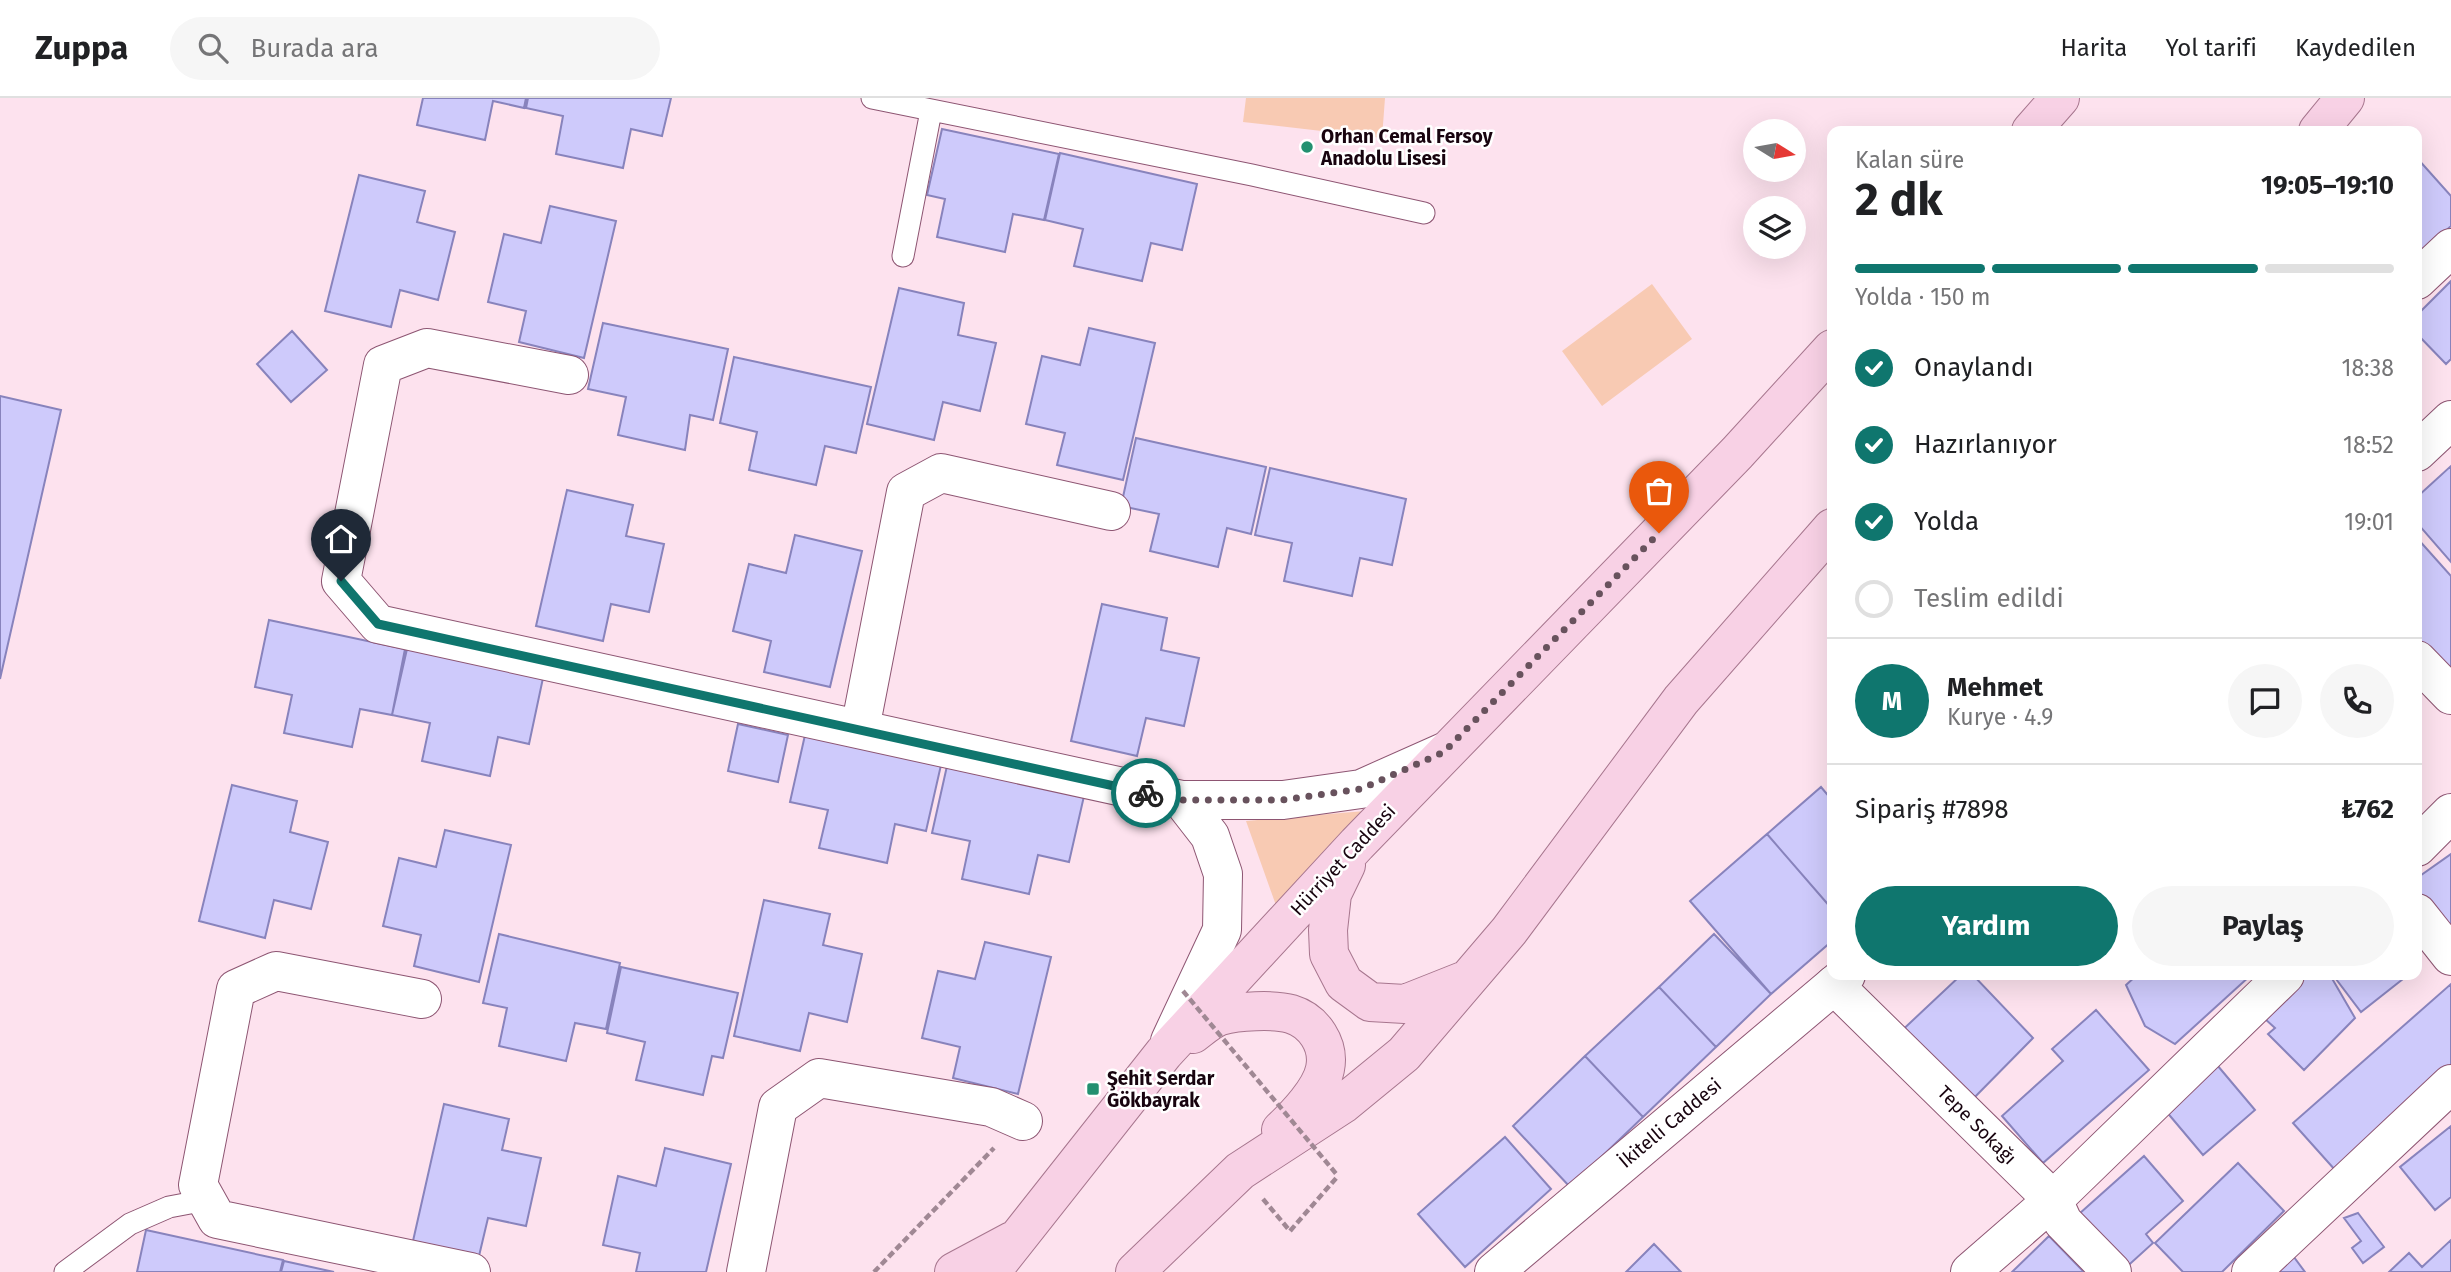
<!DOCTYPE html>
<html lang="tr">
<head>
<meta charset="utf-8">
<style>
	:root { --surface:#fff; --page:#f6f6f6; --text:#202124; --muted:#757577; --line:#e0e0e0; --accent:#0f766e }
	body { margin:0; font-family:"Fira Sans",sans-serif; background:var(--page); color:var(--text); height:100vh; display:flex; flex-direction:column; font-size:26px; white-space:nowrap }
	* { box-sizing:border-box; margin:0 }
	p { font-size:23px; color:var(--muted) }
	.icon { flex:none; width:38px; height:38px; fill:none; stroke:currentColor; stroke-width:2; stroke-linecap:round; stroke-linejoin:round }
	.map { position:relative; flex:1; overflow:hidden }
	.drawer { position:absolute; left:1827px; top:28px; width:595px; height:854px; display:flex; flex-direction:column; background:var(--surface); border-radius:14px; box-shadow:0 7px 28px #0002 }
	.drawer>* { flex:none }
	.needle { width:46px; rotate:101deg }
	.fabs { position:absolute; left:1743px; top:21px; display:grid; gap:14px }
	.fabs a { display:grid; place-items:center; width:63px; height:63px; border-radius:50%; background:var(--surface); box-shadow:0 7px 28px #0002; font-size:35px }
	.pin { position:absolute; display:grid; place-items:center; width:60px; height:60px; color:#fff; margin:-72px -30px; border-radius:50% 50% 50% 0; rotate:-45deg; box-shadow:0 0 7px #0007 }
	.pin .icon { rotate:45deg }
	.courier { position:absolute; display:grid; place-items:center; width:70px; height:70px; margin:-35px; border:5px solid #0f766e; border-radius:50%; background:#fff; color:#222; box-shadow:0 2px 9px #0007 }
	.summary em { font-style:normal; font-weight:700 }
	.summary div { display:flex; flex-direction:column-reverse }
	.summary { display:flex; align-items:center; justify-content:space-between; height:119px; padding:0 28px }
	h1 { font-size:46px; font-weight:700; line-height:52px }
	.bar { display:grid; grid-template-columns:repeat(4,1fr); gap:10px 7px; align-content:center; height:84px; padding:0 28px }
	.bar i { height:9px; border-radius:5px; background:var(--line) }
	.bar .on { background:var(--accent) }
	.bar p { grid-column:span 4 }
	.line { display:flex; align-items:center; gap:18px; padding:0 28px; border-top:2px solid var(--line) }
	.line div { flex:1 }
	.round { display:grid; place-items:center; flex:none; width:74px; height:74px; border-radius:37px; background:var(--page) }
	ol { padding:0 28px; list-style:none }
	li { display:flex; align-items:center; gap:21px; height:77px }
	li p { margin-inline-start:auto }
	li .icon { padding:7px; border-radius:50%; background:var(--accent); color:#fff; stroke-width:4 }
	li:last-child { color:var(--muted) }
	li i { width:38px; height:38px; border:4px solid var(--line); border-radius:50% }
	.button { display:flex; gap:14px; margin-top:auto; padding:14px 28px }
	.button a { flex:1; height:80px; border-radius:42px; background:var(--accent); color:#fff; font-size:28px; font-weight:700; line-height:80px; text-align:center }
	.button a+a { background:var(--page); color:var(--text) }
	header { display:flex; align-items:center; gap:42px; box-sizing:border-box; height:98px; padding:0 35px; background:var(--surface); border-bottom:2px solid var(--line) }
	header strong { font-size:33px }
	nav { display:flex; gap:38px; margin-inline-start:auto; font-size:24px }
	.search { width:490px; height:63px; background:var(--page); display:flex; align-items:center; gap:18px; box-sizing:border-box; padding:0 24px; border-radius:38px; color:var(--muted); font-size:26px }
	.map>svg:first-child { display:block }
</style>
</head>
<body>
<header>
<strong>Zuppa</strong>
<div class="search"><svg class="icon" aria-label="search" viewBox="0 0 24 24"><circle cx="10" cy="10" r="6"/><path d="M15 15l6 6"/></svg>Burada ara</div>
<nav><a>Harita</a><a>Yol tarifi</a><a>Kaydedilen</a></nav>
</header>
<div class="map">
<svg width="2451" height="1174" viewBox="0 0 2451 1174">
	<rect width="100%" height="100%" fill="#fde2ee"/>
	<!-- green -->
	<path fill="#f8cab3" d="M1246,0h139l-3,40 -139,-16z
		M1652,186l40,55 -90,67 -40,-55z
		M1365,713l-87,100 -32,-90z"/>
	<!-- building -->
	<path fill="#cecafb" stroke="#8883bc" stroke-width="2" d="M423,0h103l-2,10 -31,-7 -8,39 -68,-15z
		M528,0h143l-9,38 -31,-7 -8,39 -67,-14 7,-38 -37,-8z
		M942,31l117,25 -15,66 -31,-6 -8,38 -68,-15 8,-38 -18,-4z
		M1060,55l137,31 -15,66 -31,-7 -9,38 -68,-15 9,-37 -38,-9z
		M2417,60l34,38v30l-34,31z
		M359,77l66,16 -8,31 38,10 -17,68 -38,-10 -9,37 -66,-16z
		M550,108l66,15 -32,137 -65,-16 7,-31 -38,-9 16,-68 37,9z
		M2451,183v78l-5,5 -29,-30v-19z
		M899,190l65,15 -6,32 38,8 -16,68 -37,-9 -9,38 -67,-16z
		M603,225l125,26 -15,71 -23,-5 -5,35 -67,-15 8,-38 -38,-8z
		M1089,230l66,15 -32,137 -66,-15 8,-32 -39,-9 16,-68 38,9z
		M292,233l35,39 -36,32 -34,-38z
		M734,259l137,30 -15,66 -31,-7 -9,39 -67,-15 8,-38 -37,-9z
		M0,298l61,14 -61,269z
		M1136,340l130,29 -15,67 -24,-6 -9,39 -68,-16 9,-37 -38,-8z
		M2451,368v96l-34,-39v-26z
		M1270,370l136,31 -14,66 -32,-7 -8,38 -68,-15 8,-38 -37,-8z
		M567,392l66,15 -7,31 38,8 -15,68 -38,-8 -8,37 -67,-15z
		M795,437l67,16 -32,136 -66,-15 7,-31 -38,-10 16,-67 37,9z
		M2417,440l34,38v95l-34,-19z
		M1102,506l65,14 -6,32 38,8 -15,68 -38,-8 -9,38 -66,-15z
		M269,522l136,29 -13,66 -32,-6 -8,38 -68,-14 8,-38 -37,-8z
		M407,551l136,29 -14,66 -31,-7 -8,39 -68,-15 8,-38 -38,-8z
		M738,626l50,11 -10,47 -50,-11z
		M805,637l136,30 -15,66 -31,-7 -8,39 -68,-15 9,-38 -38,-8z
		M947,668l137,30 -15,66 -31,-7 -9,39 -67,-15 8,-38 -38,-8z
		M232,687l65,16 -7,31 38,10 -17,67 -37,-9 -9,38 -66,-17z
		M1821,689l11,13v109l-65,-75z
		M445,732l66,15 -32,137 -65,-16 7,-31 -38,-9 16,-68 37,9z
		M1767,736l65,75v32l-61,53 -81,-93z
		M2451,756v76l-34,-20v-32z
		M764,802l66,14 -7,31 39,9 -15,68 -38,-9 -9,38 -66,-15z
		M499,836l121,29 -14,66 -31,-6 -9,38 -67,-15 8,-38 -24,-5z
		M1714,836l57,60 -55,53 -57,-60z
		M985,844l66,15 -33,137 -65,-16 7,-31 -38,-9 16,-67 37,8z
		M621,869l117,26 -15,65 -11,-2 -9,39 -67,-15 9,-38 -38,-9z
		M1961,877h12l60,63 -68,69 -70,-70z
		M2137,877h114l-76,69 -30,-18 -19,-41z
		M2307,877h23l25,43 -51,52 -36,-36 7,-6 -11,-10z
		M2333,877h75l-47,37z
		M2451,886v85l-115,102 -43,-48z
		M1659,889l57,60 -73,70 -58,-61z
		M2096,912l53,60 -106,93 -41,-47 61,-55 -11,-12z
		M1585,958l58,61 -73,70 -57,-61z
		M2212,961l43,51 -52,45 -43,-51z
		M444,1006l65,15 -7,31 39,8 -15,68 -38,-8 -9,38 -66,-15z
		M2451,1028v71l-16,13 -35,-43z
		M1505,1039l46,52 -86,78 -47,-53z
		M665,1050l66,16 -25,108h-70l4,-19 -37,-8 15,-69 38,10z
		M2144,1058l39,45 -37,33 7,9 -32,29 -51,-50z
		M2238,1065l46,48 -62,61h-39l-28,-29z
		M2358,1115l26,34 -21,16 -11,-15 9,-7 -17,-23z
		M146,1132l137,30 -3,12h-143z
		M2049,1138l35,36h-72z
		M2451,1142v32h-62l20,-19 13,14z
		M1654,1146l27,28h-55z
		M2288,1151l17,23h-35z
		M284,1163l50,11h-53z"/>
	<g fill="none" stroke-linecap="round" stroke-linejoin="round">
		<!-- service casing -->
		<g stroke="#8d5572" stroke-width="23">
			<path id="service" d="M872,0l380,77 172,38
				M903,158l28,-145
				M65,1174l65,-48 39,-17 37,-7"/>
		</g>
		<!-- minor casing -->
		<g stroke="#8d5572" stroke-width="40">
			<path id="minor" d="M2417,182l34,-32
				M569,277l-142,-27 -44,17 -42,216 37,43 804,176h101l78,-11 83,-37
				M2417,562l34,35
				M860,631l46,-237 35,-19 170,38
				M2417,749l34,-34
				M2417,815l34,43
				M1834,887l219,215 10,22 49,50
				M422,901l-146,-28 -40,18 -38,196 19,34 254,53
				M1170,943l52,-111 1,-56 -13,-38 -28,-36
				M746,1174l32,-165 41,-29 172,29 32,14
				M1970,1174l83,-72 232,-225
				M2251,1174l200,-188"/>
		</g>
		<!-- secondary casing -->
		<g stroke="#8d5572" stroke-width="40">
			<path id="secondary" d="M2417,354l34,-32
				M1494,1174l352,-297"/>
		</g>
		<!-- primary casing -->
		<g stroke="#a7768e" stroke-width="40">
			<path id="primary" d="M2031,33l29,-33
				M2318,33l27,-33
				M1346,767l-14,29 -4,36 1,24 15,29 26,19 35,2 58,-23
				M1193,936c8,-6 18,-15 27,-18 17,-5 54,-7 71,-2 23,7 39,31 34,55 -4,21 -29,47 -44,61
				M954,1174l58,-31
				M991,1174l173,-219 193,-209 380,-391 95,-104
				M1135,1174l105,-101 103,-67 61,-50 105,-123 172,-231 151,-172"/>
		</g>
		<!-- path -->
		<path stroke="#a08894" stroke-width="4.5" stroke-dasharray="7 3.5" stroke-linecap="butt" d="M1263,1101l27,32 48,-55
			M874,1174l120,-124"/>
		<!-- service -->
		<use href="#service" stroke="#fff" stroke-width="21"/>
		<!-- minor -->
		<use href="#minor" stroke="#fff" stroke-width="38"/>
		<!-- secondary -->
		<use href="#secondary" stroke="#fff" stroke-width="38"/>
		<!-- primary -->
		<use href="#primary" stroke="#f8d1e5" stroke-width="38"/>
		<!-- path-bridge -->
		<path stroke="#a08894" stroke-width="4.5" stroke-dasharray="7 3.5" stroke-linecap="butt" d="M1183,893l155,185"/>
	</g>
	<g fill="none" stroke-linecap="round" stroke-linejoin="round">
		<!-- done -->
		<path stroke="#68525d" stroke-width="7" stroke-dasharray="0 12.6" d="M1146,695l36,7h101l78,-11 83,-37 215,-219"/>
		<!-- route -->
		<path stroke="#0f766e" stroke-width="9" d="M341,483l37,43 768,169"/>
	</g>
	<!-- markers -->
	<g fill="#239070" stroke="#fff" stroke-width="2.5">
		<circle cx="1307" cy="49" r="7"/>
		<rect x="1086" y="984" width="14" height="14" rx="3.5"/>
	</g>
	<g text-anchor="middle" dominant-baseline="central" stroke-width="5" stroke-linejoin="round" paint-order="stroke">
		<!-- poi labels -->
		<g font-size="19" font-weight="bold" fill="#18040f" stroke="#fff" text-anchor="start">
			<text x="1321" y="38">Orhan Cemal Fersoy<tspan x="1321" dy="22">Anadolu Lisesi</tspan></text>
			<text x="1107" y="980">Şehit Serdar<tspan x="1107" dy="22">Gökbayrak</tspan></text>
		</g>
		<!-- street labels -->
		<g font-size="19" fill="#18040f" stroke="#fff">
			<text transform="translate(1343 762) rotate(-47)">Hürriyet Caddesi</text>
			<text transform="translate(1670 1025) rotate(-40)">İkitelli Caddesi</text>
			<text transform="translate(1977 1027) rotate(45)">Tepe Sokağı</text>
		</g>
	</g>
</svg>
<div class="fabs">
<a><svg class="needle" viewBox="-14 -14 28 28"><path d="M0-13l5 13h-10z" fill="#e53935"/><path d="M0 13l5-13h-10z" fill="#757577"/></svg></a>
<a><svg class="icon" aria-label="layers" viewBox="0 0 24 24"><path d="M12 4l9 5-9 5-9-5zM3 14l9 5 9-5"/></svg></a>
</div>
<div class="pin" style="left:1659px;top:435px;background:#ea580c"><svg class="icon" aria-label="bag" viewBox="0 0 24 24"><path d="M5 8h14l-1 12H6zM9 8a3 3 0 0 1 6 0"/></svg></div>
<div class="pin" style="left:341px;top:483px;background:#1f2937"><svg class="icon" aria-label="home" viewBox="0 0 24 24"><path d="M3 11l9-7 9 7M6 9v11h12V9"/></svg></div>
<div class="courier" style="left:1146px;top:695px"><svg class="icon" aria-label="bike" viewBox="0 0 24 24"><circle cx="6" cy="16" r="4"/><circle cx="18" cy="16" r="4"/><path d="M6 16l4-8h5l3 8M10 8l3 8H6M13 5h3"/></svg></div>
<section class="drawer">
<div class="summary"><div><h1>2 dk</h1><p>Kalan süre</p></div><em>19:05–19:10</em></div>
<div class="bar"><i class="on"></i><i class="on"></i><i class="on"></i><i></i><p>Yolda · 150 m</p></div>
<ol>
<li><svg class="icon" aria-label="check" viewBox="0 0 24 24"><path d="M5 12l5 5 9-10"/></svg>Onaylandı<p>18:38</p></li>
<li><svg class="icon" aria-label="check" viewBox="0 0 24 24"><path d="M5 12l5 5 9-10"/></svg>Hazırlanıyor<p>18:52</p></li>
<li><svg class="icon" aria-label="check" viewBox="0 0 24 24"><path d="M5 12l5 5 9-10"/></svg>Yolda<p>19:01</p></li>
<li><i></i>Teslim edildi</li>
</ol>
<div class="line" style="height:126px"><b class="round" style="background:var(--accent);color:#fff">M</b><div><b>Mehmet</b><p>Kurye · 4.9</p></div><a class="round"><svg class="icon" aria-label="chat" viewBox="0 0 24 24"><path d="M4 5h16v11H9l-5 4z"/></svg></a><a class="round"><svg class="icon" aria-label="phone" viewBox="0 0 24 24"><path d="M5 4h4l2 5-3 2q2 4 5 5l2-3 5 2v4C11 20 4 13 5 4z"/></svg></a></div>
<div class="line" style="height:91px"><div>Sipariş #7898</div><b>₺762</b></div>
<div class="button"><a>Yardım</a><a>Paylaş</a></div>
</section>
</div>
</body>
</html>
